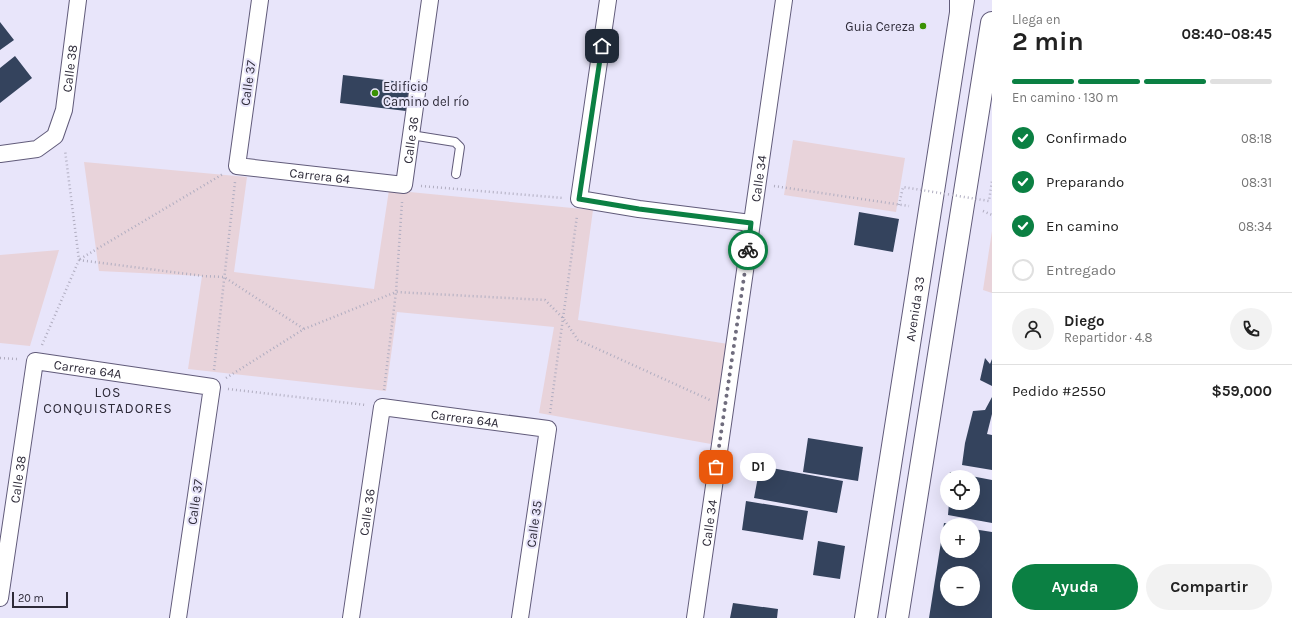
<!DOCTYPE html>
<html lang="es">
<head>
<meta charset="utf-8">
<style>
	:root { --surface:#fff; --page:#f2f2f2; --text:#222; --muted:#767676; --line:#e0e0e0; --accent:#0b8043 }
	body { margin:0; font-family:Karla,sans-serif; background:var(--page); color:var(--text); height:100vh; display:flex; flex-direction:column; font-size:15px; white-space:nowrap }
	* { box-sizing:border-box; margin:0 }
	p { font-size:13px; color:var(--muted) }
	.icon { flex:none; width:22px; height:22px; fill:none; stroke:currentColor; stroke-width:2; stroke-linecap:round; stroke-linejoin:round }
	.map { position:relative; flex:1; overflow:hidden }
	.sheet { display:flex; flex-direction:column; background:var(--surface); width:300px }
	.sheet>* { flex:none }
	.buttons { position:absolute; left:940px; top:470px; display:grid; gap:8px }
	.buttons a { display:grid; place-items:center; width:40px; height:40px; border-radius:50%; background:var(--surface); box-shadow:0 4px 16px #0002; font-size:20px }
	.scale { position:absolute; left:12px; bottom:10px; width:56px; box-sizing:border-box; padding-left:4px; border:2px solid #2e2b39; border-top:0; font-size:11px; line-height:14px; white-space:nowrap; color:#2e2b39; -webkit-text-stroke:3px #e8e5fa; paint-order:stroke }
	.pin { position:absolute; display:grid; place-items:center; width:34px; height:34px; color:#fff; margin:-17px; border-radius:8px; box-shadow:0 2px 6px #0006 }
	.courier { position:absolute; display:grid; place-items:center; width:40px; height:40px; margin:-20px; border:3px solid #0b8043; border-radius:50%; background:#fff; color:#222; box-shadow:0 1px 5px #0007 }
	.bubble { position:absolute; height:28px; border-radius:14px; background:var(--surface); box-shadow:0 4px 16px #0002; font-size:13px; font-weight:700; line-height:28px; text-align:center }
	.summary em { font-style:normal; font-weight:700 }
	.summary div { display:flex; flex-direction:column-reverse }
	.summary { display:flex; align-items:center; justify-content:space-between; height:68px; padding:0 20px }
	h1 { font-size:26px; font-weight:700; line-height:30px }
	.bar { display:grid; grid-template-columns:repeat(4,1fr); gap:6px 4px; align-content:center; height:48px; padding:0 20px }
	.bar i { height:5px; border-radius:3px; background:var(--line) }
	.bar .active { background:var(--accent) }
	.bar p { grid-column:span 4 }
	.line { display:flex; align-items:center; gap:10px; padding:0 20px; border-top:1px solid var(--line) }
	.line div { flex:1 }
	.round { display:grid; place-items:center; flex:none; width:42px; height:42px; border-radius:21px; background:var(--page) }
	ol { padding:0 20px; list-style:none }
	li { display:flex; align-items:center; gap:12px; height:44px }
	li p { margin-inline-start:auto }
	li .icon { padding:4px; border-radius:50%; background:var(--accent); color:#fff; stroke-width:4 }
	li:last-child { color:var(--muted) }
	li i { width:22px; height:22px; border:2px solid var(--line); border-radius:50% }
	.cta { display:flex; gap:8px; margin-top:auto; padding:8px 20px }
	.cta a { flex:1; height:46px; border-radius:24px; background:var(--accent); color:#fff; font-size:16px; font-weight:700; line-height:46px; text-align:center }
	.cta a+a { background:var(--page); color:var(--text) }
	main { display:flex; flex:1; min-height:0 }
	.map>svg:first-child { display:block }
</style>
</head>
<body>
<main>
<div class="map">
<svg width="992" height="618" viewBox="0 0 992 618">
	<rect width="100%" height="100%" fill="#e8e5fa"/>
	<!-- green -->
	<path fill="#e8d3da" d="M793,140l112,18 -9,54 -112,-17z
		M84,162l163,15 -13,95 140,17 15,-99 204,20 -15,110 150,24 -17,100 -172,-31 15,-86 -157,-15 -11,79 -198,-22 14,-93 -103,-5z
		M992,231v62l-9,-3z
		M59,250l-29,96 -30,-3v-88z"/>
	<!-- building -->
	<path fill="#34435d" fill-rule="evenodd" d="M0,22l14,18 -14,10z
		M15,56l17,22 -32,25v-35z
		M343,75l67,8 -4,28 -66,-8z
		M859,212l40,7 -6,33 -39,-7z
		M985,358l5,6 2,-5v27l-12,-6z
		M992,397v17l-5,20 5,1v35l-30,-5 3,-22 8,-32 12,-1z
		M808,438l55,9 -5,34 -55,-9z
		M760,466l83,15 -6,32 -83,-15z
		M950,472l42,8v43l-44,-8 1,-12h24v-26h-24z
		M746,501l62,10 -5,29 -61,-10z
		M944,523l7,1 -4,1v26h26v-22l19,3v86h-63zM947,573h26v26h-26z
		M818,541l27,5 -5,33 -27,-4z
		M733,603l45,6 -1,9h-47z"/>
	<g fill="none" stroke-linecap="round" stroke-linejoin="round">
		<!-- lane casing -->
		<g stroke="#615b7a" stroke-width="10">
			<path id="lane" d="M411,135l44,7 5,5 -4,27"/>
		</g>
		<!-- street casing -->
		<g stroke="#615b7a" stroke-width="18">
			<g id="street">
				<path id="s1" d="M260,0l-23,166 167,19 26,-185"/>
				<path d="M608,0l-29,199 60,10 112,14"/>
				<path id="s2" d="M0,154l37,-5 18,-13 9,-26 14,-110"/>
				<path id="s3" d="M0,598l35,-237 177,26 -34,231"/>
				<path id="s4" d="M351,618l31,-211 166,22 -28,189"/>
				<path id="s5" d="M695,618l89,-618"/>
			</g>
		</g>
		<!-- primary casing -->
		<g stroke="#615b7a" stroke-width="24">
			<g id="primary">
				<path id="s6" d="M866,618l97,-618"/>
				<path d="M897,618l95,-595"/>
			</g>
		</g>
		<!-- highway casing -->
		<g stroke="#615b7a" stroke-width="24">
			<path id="highway" d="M961,11v-11"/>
		</g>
		<!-- path -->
		<path stroke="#b0adc0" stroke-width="2.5" stroke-dasharray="1 3" stroke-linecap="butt" d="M421,186l142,12
			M774,186l135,20
			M983,211l9,4
			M80,259l143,-85
			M79,260l124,16 21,1 80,52
			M42,345l37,-85 -14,-110
			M0,358l17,1
			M214,370l21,-188
			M226,378l78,-49 92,-37 149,8 18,18 15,22 132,60
			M228,389l138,16
			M384,390l12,-98 6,-90
			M550,413l27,-197"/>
		<!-- lane -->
		<use href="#lane" stroke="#fff" stroke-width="8"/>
		<!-- street -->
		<use href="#street" stroke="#fff" stroke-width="16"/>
		<!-- primary -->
		<use href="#primary" stroke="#fff" stroke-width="22"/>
		<!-- highway -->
		<use href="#highway" stroke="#fff" stroke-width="22"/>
		<!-- path-bridge -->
		<path stroke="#b0adc0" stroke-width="2.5" stroke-dasharray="1 3" stroke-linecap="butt" d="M899,205l4,-18 86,14 3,-20"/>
	</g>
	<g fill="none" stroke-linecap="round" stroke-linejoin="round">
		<!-- done -->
		<path stroke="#6f6c7d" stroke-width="4" stroke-dasharray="0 7.2" d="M716,467l32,-217"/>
		<!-- route -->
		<path stroke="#0b8043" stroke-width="5" d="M602,46l-23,153 60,10 112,14 -3,27"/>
	</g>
	<!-- markers -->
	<g fill="#3a9203" stroke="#e8e5fa" stroke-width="1.5">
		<circle cx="923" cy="26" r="4"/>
		<circle cx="375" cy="93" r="4"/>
	</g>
	<g text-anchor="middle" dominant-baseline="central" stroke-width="4" stroke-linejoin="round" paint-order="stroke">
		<!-- poi labels -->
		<g font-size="13" fill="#2e2b39" stroke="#e8e5fa" text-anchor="end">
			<text x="915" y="26">Guia Cereza</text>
			<text x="383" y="86" text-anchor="start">Edificio<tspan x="383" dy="15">Camino del río</tspan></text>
		</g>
		<!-- street labels -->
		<g font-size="13" fill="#2e2b39" stroke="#e8e5fa">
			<text stroke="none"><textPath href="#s2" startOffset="129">Calle 38</textPath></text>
			<text transform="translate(248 83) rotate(-82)">Calle 37</text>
			<text stroke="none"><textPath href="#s1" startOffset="381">Calle 36</textPath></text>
			<text stroke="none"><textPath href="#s1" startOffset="251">Carrera 64</textPath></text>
			<text stroke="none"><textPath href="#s5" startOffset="444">Calle 34</textPath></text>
			<text stroke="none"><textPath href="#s6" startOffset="313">Avenida 33</textPath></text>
			<text stroke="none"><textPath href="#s3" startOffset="293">Carrera 64A</textPath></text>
			<text stroke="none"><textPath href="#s4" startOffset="297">Carrera 64A</textPath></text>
			<text stroke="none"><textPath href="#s3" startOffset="120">Calle 38</textPath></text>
			<text transform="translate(195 502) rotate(-82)">Calle 37</text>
			<text stroke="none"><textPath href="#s4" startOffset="107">Calle 36</textPath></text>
			<text stroke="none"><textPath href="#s5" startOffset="96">Calle 34</textPath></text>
			<text transform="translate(534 524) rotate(-82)">Calle 35</text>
		</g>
		<!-- neighbourhood labels -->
		<g font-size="14" letter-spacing="1" fill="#2e2b39" stroke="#e8e5fa">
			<text x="108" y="392">LOS<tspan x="108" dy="16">CONQUISTADORES</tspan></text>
		</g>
	</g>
</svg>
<div class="buttons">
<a><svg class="icon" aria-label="locate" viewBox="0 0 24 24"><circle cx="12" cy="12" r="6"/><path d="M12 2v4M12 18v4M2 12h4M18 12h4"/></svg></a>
<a>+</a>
<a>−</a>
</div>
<div class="scale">20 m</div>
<div class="pin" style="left:716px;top:467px;background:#ea580c"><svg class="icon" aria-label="bag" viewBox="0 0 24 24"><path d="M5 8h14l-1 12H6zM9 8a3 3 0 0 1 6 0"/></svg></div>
<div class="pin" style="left:602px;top:46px;background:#1f2937"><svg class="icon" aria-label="home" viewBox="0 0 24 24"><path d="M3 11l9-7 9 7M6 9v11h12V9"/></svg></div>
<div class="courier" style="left:748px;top:250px"><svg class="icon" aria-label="bike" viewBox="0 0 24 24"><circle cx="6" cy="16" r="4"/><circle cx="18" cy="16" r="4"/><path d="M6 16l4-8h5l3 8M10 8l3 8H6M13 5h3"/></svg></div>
<div class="bubble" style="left:740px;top:453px;width:36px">D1</div>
</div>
<section class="sheet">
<div class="summary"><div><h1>2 min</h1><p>Llega en</p></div><em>08:40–08:45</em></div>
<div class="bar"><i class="active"></i><i class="active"></i><i class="active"></i><i></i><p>En camino · 130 m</p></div>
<ol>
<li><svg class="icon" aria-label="check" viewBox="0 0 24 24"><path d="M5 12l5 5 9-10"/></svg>Confirmado<p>08:18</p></li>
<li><svg class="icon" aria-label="check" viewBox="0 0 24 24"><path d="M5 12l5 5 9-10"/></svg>Preparando<p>08:31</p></li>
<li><svg class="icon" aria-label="check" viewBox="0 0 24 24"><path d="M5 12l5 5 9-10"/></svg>En camino<p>08:34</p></li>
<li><i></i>Entregado</li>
</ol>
<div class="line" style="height:72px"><a class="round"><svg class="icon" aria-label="person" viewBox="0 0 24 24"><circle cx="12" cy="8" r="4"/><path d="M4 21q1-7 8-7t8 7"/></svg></a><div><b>Diego</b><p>Repartidor · 4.8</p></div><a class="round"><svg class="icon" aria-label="phone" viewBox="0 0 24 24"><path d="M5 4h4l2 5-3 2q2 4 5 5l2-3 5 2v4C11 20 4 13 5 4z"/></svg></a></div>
<div class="line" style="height:52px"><div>Pedido #2550</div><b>$59,000</b></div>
<div class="cta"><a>Ayuda</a><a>Compartir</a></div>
</section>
</main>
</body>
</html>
